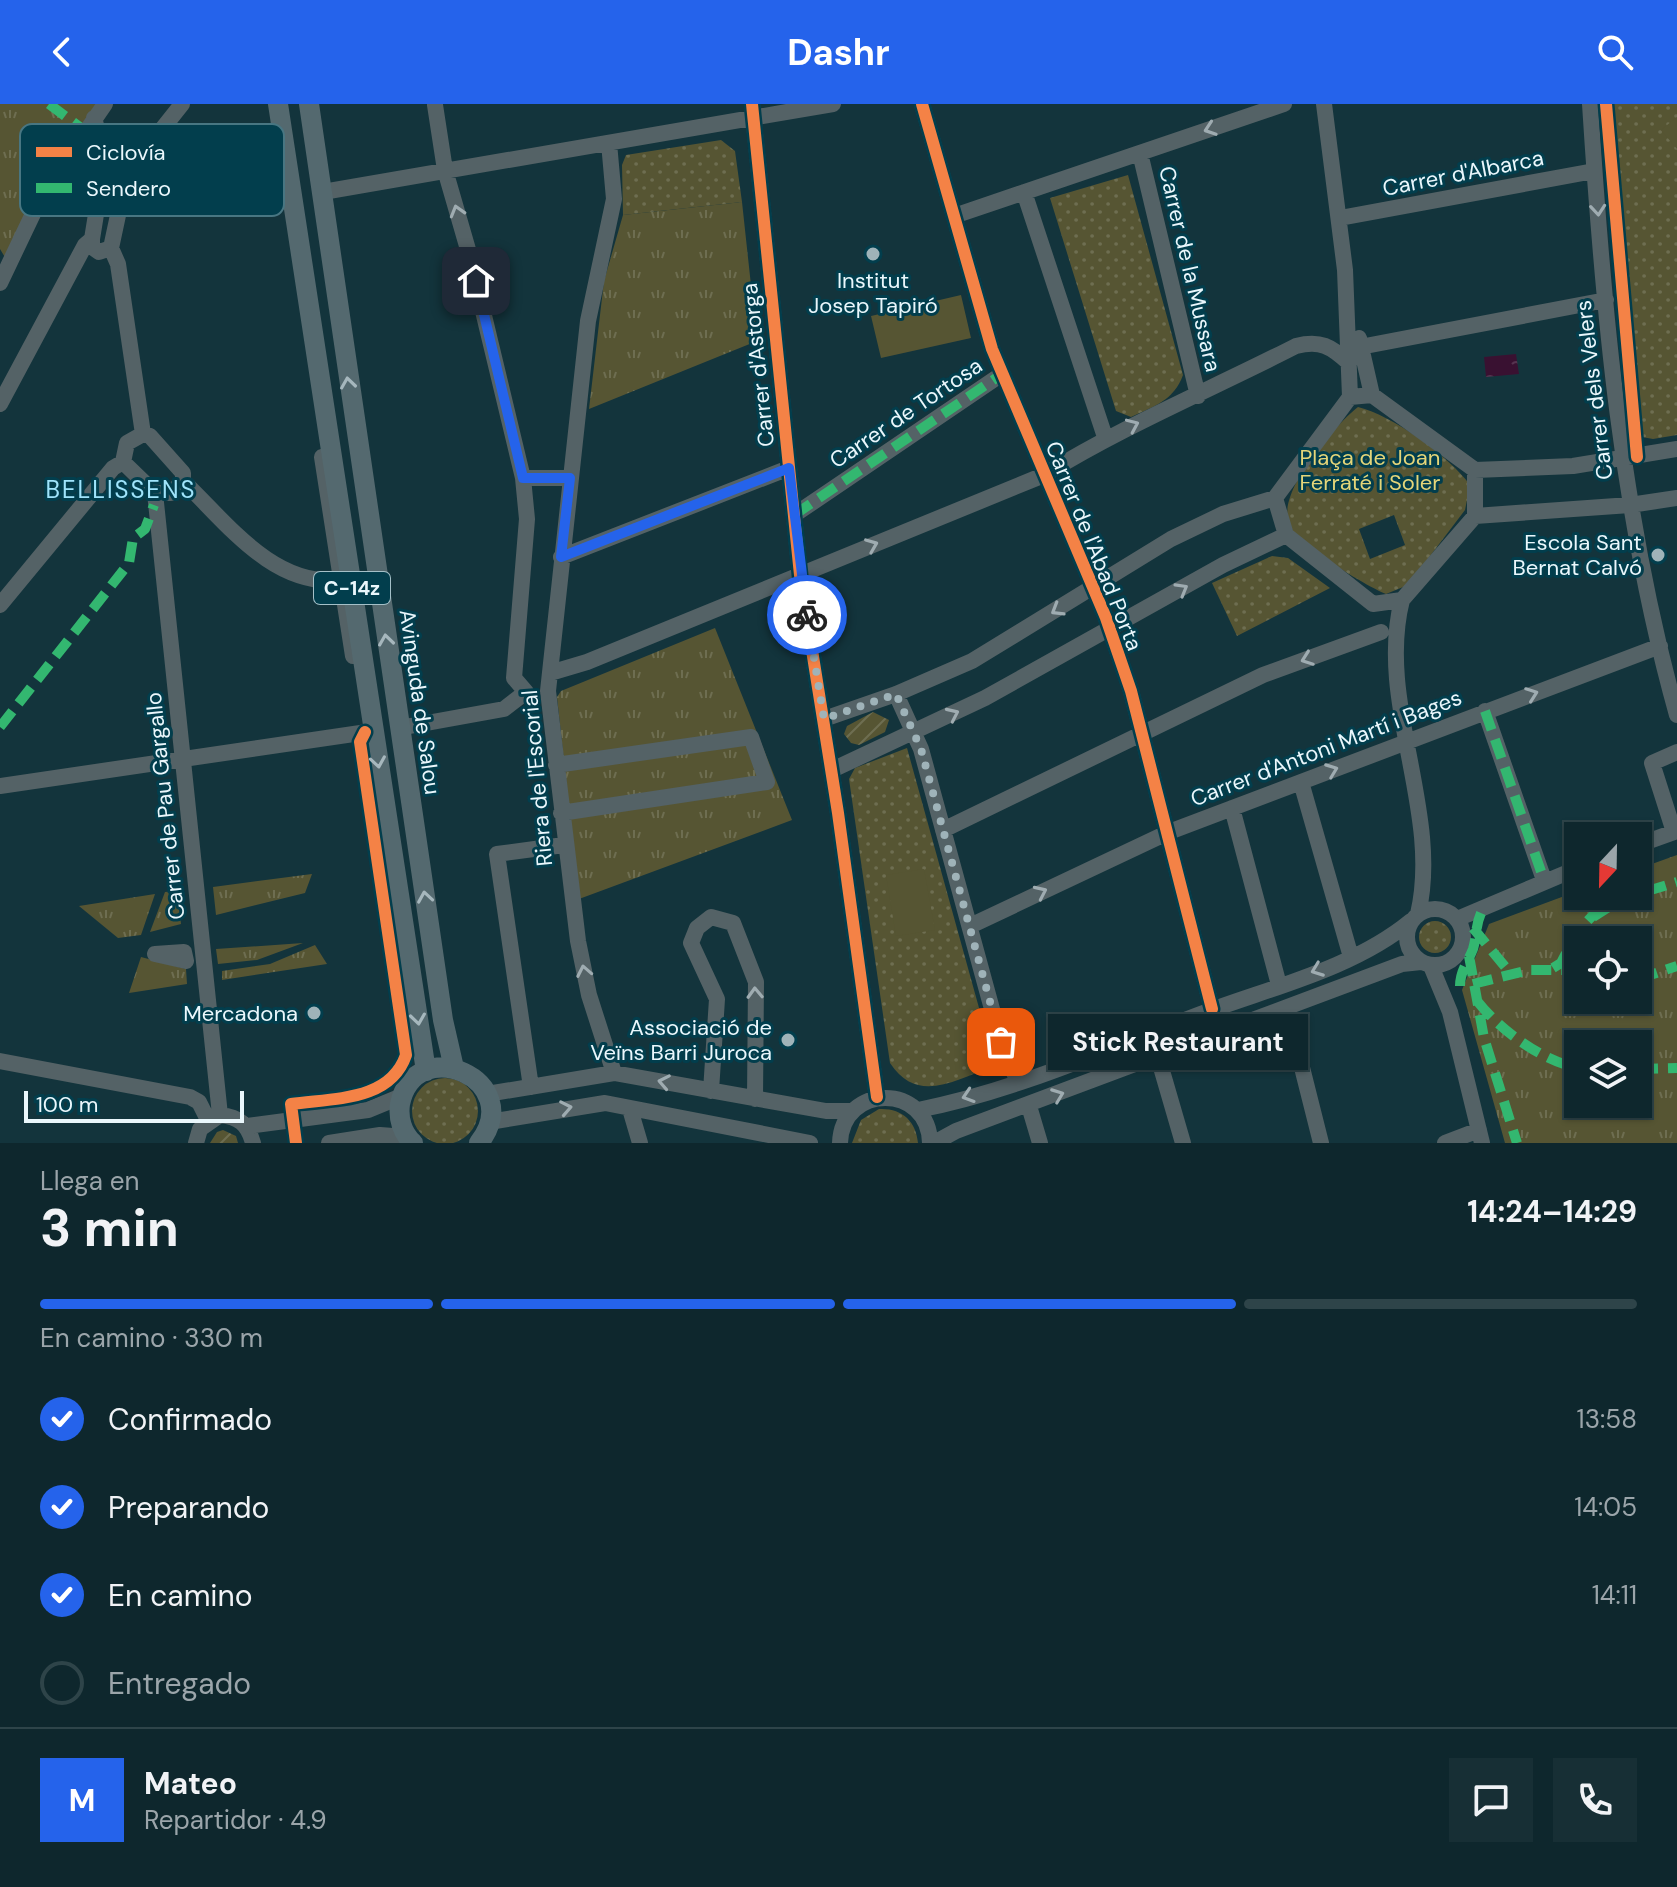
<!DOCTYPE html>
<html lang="es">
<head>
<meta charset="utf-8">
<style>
	:root { --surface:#0e272d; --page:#172f35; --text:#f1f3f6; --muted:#9ba5aa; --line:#2e4449; --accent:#2563eb }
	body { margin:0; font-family:"DM Sans",sans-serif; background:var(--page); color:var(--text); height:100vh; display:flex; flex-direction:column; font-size:30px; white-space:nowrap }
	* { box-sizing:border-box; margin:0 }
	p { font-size:26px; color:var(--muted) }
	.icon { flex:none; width:44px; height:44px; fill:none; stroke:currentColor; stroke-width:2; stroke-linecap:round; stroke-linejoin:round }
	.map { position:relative; height:1039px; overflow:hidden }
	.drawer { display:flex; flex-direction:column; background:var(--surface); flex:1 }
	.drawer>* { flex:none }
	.needle { width:52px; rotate:202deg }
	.fabs { position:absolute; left:1564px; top:718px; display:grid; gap:16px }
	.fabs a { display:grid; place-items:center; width:88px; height:88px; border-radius:0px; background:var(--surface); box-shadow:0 2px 6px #0004,0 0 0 2px var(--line); font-size:40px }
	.scale { position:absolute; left:24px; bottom:20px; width:220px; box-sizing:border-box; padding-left:8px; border:4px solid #eaf7fc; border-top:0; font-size:22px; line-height:28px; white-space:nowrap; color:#eaf7fc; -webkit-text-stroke:6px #023e4d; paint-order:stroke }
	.pin { position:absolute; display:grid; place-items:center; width:68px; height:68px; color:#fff; margin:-34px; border-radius:16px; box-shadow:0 4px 12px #0006 }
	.courier { position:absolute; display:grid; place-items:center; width:80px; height:80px; margin:-40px; border:6px solid #2563eb; border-radius:50%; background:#fff; color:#222; box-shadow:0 2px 10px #0007 }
	.bubble { position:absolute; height:56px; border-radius:0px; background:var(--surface); box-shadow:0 2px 6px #0004,0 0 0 2px var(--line); font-size:26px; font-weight:700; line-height:56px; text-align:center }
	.head em { font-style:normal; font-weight:700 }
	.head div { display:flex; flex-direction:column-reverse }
	.head { display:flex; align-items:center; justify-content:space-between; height:136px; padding:0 40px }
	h1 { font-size:52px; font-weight:700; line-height:60px }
	.bar { display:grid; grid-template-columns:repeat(4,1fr); gap:12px 8px; align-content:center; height:96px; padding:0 40px }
	.bar i { height:10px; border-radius:6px; background:var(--line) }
	.bar .active { background:var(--accent) }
	.bar p { grid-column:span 4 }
	.line { display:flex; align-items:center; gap:20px; padding:0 40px; border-top:2px solid var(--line) }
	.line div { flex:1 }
	.round { display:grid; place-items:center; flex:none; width:84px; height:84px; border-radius:0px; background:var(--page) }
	ol { padding:0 40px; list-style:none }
	li { display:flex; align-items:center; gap:24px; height:88px }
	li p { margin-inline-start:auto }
	li .icon { padding:8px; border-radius:50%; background:var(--accent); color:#fff; stroke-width:4 }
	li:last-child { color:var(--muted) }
	li i { width:44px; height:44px; border:4px solid var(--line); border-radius:50% }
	header { display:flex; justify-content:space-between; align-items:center; height:104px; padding:0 40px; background:var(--accent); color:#fff; font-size:36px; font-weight:700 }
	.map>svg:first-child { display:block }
</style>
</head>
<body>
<header><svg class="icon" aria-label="back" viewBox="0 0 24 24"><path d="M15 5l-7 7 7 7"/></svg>Dashr<svg class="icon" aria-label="search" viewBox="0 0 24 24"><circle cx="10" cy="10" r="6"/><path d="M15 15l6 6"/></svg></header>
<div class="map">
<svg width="1677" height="1039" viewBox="0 0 1677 1039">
	<defs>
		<pattern id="grass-tufts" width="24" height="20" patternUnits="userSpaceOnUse" patternTransform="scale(2)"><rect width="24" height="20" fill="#565533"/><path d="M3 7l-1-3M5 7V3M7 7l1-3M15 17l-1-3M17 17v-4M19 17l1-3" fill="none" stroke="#6e6e51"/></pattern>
		<pattern id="park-dots" width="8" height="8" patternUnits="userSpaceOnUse" patternTransform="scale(2)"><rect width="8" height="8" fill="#565533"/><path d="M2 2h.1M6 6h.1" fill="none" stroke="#6e6e51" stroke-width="1.8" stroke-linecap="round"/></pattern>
		<pattern id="garden-furrows" width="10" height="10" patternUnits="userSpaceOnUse" patternTransform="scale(2)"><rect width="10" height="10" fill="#565533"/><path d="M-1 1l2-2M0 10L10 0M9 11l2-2" fill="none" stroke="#6e6e51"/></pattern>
		<pattern id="water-ripples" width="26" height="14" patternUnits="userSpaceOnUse" patternTransform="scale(2)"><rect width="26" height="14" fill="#391131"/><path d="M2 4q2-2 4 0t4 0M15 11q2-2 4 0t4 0" fill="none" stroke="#563450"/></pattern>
	</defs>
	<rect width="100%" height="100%" fill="#13343c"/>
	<!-- grass -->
	<path fill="url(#grass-tufts)" fill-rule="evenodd" d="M0,0h100l-94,155 -6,-10z
		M742,98l15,139 -168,68 15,-128 19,-66z
		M715,524l77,192 -213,79 -22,-202 4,-6z
		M1677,751v288h-172l-43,-153 27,-66 89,-33v5h60v-27zM1578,836h60v60h-60zM1578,940h60v60h-60z
		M312,770l-7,19 -89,22 -3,-28z
		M177,787l4,33 -31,8 15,-40z
		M155,790l-14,41 -23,3 -39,-32z
		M303,839l-46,17 -39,4 -2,-15z
		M315,841l12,19 -105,16v-9l48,-7z
		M141,853l45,12 1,15 -58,9z"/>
	<!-- park -->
	<path fill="url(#park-dots)" fill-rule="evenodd" d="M1608,0h69v331l-24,4 -11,-2 -5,-12z
		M721,36l14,11 7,51 -119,13 -1,-50 4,-10z
		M1128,71l55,200c-9,25 -28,31 -52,42l-15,-6 -66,-213z
		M1358,303c34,8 92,50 112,78l-5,25 -57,75 -22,9c-22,-9 -83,-47 -95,-66 -20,-31 44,-103 67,-121zM1394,411l11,30 -35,14 -11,-30z
		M1272,452l16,2 42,30 -93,48 -25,-53z
		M907,644l87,314 -2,5c-38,13 -74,38 -102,-4l-41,-284 6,-11z
		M1419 833a16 16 0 1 1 32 0a16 16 0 1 1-32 0Z
		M412 1007a33 33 0 1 1 66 0a33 33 0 1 1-66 0Z
		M879,1005c23,-1 37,12 39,34h-66l9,-23z"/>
	<!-- garden -->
	<path fill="url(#garden-furrows)" d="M873,608l16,8 -4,12 -26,13 -8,-2 -7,-9 3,-8z
		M223,1026l13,6 2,7h-28l7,-11z"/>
	<!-- pitch -->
	<path fill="#565533" d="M1677,13v32l-16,-19z
		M961,191l10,43 -90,20 -10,-42z
		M924,765l11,61 -39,6 -10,-61z"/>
	<!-- water -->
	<path fill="url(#water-ripples)" d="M1516,250l3,20 -33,3 -2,-20z"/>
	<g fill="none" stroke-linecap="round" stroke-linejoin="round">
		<!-- minor -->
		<path stroke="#546266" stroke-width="16" d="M752,0l48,471 38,238 39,284
			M922,0l70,245 114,269 25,73 81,318
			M1324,0l21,166 5,127
			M1590,0c13,205 31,412 87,611
			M435,1l10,65 24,83 54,225 4,41 -13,159 12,14
			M94,14l13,46
			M609,39l5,56 -26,122 -40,370 30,250 11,54 25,78
			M1140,49l58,243
			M126,62l10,-4 46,-58
			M323,88l510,-88
			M1024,88l81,245
			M954,112l330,-112
			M1340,114l254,-47
			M111,144l-12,4 -7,-5v-8l11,-68 8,-12h6l9,7 1,7 -16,75 7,16 25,170
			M0,179l41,-86 64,-93
			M1359,234l13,57
			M1360,243l246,-47
			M1372,291l103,75v46l-73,84 -29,4 -87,-69 -11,-37 75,-101z
			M0,300l85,-159 7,-6
			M143,330l7,2 33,37v8l-12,12h-16l-32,-31 4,-19z
			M322,353l31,199
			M1475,366l98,-4 104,-17
			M523,374h47
			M183,377c44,42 90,106 157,99
			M155,389l65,622
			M794,411l208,-141
			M1475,412l155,-11 47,-7
			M561,453l228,-89
			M1402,496c-26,102 40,213 16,314
			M0,501l113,-137 10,-6
			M550,569l37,-11 457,-187c81,-50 168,-86 252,-129 24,-6 35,0 53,17
			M896,590l25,55 80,293 16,38
			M1485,607l59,169
			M824,615l72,-25 76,-33 199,-122 52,-25 52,-16
			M399,624l105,-19 22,-17
			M556,661l195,-28 16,45 -206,31
			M832,666l153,-72 238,-133 63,-30
			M1301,678l50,175
			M0,682l374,-55
			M1232,704l47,177
			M943,726l320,-155 118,-43
			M1674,728l-22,-69 25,-11
			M1638,741l39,-14
			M1407 833a28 28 0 1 1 56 0a28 28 0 1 1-56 0Z
			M1457,815l121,-51
			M970,822l199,-94 491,-186
			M184,848l2,9 -31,-7z
			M1431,862l19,46 32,131
			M1287,904l34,135
			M1158,953l25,86
			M0,957l190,36 9,5 9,18
			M531,983l-34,-233 67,-9
			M711,987l6,-92 -26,-56 6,-15 14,-11 22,6 23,59 -1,117
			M487,990l127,-21 212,38h26
			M1029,1002l11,37
			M630,1005l10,34
			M918,1006c98,-19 194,-63 288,-98 67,-25 148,-44 205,-91
			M489,1018l116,-19 205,40
			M247,1022l121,-16 34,-14
			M196,1039l4,-14 20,-14c19,2 28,9 33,28
			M329,1039l51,-8 26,2
			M840,1039c2,-60 89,-60 90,0
			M934,1039l22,-12 446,-167 19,-2
			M1445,1039l34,-13"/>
		<!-- major -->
		<path stroke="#54696f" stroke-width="20" d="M278,0l148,967
			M309,0l134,916 11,48
			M413,1039c-11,-10 -15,-25 -13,-39 15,-73 128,-24 79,39"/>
		<!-- quiet -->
		<path stroke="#33b770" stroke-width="10" stroke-dasharray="20 10" stroke-linecap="butt" d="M49,0l36,27
			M794,411l208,-141
			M1485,607l59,169
			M0,623l129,-164 4,-25 12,-9 9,-24
			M1593,813l28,-18 56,-17
			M1473,824l39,47
			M1469,852l15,82 33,105
			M1553,864l8,-5 16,-31 20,-21 -3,-15
			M1638,875l39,-13
			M1473,880l56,-14h49
			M1460,882c0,-15 8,-24 13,-37 4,-13 2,-22 8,-36
			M1478,898c22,28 64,59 100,66
			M1638,965l39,-1"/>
		<!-- cycleway casing -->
		<g stroke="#023e4d" stroke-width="17">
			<path id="cycleway" d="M752,0l48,471 38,238 39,284
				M922,0l70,245 114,269 25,73 81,318
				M1606,0l31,353
				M296,1039l-5,-39c41,-6 99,-2 115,-49l-46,-313 5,-10"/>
		</g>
		<!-- cycleway -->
		<use href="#cycleway" stroke="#f48246" stroke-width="12"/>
	</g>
	<!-- one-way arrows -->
	<defs><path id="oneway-chevron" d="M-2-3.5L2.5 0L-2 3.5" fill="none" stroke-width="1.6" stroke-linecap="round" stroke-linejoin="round" transform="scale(2)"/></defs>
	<g stroke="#9facb1">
		<use href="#oneway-chevron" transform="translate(1210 25) rotate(161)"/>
		<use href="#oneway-chevron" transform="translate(1598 106) rotate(85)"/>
		<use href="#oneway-chevron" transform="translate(457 107) rotate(-106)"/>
		<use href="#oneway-chevron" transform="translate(1133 321) rotate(-24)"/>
		<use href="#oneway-chevron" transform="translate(872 441) rotate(-22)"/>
		<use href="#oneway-chevron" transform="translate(1182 485) rotate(-30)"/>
		<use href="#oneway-chevron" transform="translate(1057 506) rotate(149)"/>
		<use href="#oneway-chevron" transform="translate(1307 555) rotate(160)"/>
		<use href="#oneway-chevron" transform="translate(1532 590) rotate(-20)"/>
		<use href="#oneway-chevron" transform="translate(953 610) rotate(-25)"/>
		<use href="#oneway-chevron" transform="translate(1332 666) rotate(-21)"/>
		<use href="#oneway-chevron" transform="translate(1041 788) rotate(-25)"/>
		<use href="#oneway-chevron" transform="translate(1317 866) rotate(159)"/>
		<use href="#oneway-chevron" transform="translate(584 867) rotate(-101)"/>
		<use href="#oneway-chevron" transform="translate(755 889) rotate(-92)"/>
		<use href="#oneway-chevron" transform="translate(664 978) rotate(-169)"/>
		<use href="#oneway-chevron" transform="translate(1058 991) rotate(-21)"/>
		<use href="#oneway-chevron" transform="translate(968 992) rotate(162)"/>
		<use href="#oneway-chevron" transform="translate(566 1004) rotate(-11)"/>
	</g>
	<g stroke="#a6b7bd">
		<use href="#oneway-chevron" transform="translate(348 279) rotate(-98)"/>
		<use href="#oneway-chevron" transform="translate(386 536) rotate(-98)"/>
		<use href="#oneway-chevron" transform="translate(378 658) rotate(81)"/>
		<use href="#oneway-chevron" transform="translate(425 793) rotate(-99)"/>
		<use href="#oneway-chevron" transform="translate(418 915) rotate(82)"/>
	</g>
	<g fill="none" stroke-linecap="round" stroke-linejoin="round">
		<!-- done -->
		<path stroke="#9fb3b9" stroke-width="8" stroke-dasharray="0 14.4" d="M807,511l17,104 72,-25 25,55 80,293"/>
		<!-- route -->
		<path stroke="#2563eb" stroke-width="10" d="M476,177l47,197h47l-9,79 228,-89 18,147"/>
	</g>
	<!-- markers -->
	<g fill="#9fb3b9" stroke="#023e4d" stroke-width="3">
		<circle cx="873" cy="150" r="8"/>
		<circle cx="1658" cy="451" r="8"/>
		<circle cx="314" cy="909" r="8"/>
		<circle cx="788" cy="936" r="8"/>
	</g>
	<g text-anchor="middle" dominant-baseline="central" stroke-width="6" stroke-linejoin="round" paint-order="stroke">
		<!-- shield labels -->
		<rect fill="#023e4d" stroke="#a4c0c8" stroke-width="2" x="314" y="468" width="76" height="32" rx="6"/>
		<g font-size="20" font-weight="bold" fill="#eaf7fc">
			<text x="352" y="484">C-14z</text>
		</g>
		<!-- street labels -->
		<g font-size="22" fill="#eaf7fc" stroke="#023e4d">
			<text transform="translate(1463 69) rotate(-11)">Carrer d'Albarca</text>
			<text transform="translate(1190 165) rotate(77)">Carrer de la Mussara</text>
			<text transform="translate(758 261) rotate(-96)">Carrer d'Astorga</text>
			<text transform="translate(1594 286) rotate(-97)">Carrer dels Velers</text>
			<text transform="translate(906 309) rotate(-34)">Carrer de Tortosa</text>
			<text transform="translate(1094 442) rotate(68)">Carrer de l'Abad Porta</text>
			<text transform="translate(420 598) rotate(82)">Avinguda de Salou</text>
			<text transform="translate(1326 644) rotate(-21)">Carrer d'Antoni Martí i Bages</text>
			<text transform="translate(537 674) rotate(-95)">Riera de l'Escorial</text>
			<text transform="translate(165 702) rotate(-96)">Carrer de Pau Gargallo</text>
		</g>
		<!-- poi labels -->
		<g font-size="22" fill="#eaf7fc" stroke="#023e4d" text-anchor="end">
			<text x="873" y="176" text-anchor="middle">Institut<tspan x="873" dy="25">Josep Tapiró</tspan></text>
			<text x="1642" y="438">Escola Sant<tspan x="1642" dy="25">Bernat Calvó</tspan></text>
			<text x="298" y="909">Mercadona</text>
			<text x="772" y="923">Associació de<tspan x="772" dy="25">Veïns Barri Juroca</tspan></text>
		</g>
		<!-- park labels -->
		<g font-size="22" fill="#e4d579" stroke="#023e4d">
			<text x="1370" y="353">Plaça de Joan<tspan x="1370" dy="25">Ferraté i Soler</tspan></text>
		</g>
		<!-- neighbourhood labels -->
		<g font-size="24" letter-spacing="2" fill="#9fe4fb" stroke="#023e4d">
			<text x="121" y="385">BELLISSENS</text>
		</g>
	</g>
	<!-- legend -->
	<rect x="20" y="20" width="264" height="92" rx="12" fill="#023e4d" stroke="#487682" stroke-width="2"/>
	<rect x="36" y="43" width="36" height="10" fill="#f48246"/>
	<rect x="36" y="79" width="36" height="10" fill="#33b770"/>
	<g font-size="22" fill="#eaf7fc">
		<text x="86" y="56">Ciclovía</text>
		<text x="86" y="92">Sendero</text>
	</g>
</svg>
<div class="fabs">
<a><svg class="needle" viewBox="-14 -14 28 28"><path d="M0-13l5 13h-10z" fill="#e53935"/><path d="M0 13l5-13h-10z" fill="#9ba5aa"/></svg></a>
<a><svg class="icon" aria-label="locate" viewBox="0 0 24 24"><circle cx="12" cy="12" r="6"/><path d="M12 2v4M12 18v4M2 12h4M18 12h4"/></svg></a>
<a><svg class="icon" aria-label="layers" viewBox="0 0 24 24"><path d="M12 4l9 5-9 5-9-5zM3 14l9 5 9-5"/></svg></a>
</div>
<div class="scale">100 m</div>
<div class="pin" style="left:1001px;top:938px;background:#ea580c"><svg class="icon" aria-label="bag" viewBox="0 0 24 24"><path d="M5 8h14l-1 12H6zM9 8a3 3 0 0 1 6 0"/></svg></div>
<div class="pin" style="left:476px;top:177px;background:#1f2937"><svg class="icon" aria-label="home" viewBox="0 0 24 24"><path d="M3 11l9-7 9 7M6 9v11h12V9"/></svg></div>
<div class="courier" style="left:807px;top:511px"><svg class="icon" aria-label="bike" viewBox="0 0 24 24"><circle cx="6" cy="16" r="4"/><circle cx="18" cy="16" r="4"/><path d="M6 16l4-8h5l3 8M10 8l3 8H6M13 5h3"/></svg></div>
<div class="bubble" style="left:1048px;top:910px;width:260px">Stick Restaurant</div>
</div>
<section class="drawer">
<div class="head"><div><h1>3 min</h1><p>Llega en</p></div><em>14:24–14:29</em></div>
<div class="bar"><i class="active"></i><i class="active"></i><i class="active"></i><i></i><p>En camino · 330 m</p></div>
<ol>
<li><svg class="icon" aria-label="check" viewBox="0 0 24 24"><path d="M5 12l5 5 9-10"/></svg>Confirmado<p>13:58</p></li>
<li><svg class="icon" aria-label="check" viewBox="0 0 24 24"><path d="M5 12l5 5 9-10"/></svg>Preparando<p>14:05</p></li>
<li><svg class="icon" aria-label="check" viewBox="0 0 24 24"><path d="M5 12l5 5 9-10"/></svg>En camino<p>14:11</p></li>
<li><i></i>Entregado</li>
</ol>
<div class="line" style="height:144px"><b class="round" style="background:var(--accent);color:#fff">M</b><div><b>Mateo</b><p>Repartidor · 4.9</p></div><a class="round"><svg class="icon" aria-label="chat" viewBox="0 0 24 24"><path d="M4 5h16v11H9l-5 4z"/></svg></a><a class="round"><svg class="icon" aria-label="phone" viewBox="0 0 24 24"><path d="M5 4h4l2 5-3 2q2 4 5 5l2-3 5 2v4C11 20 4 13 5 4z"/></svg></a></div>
</section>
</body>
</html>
